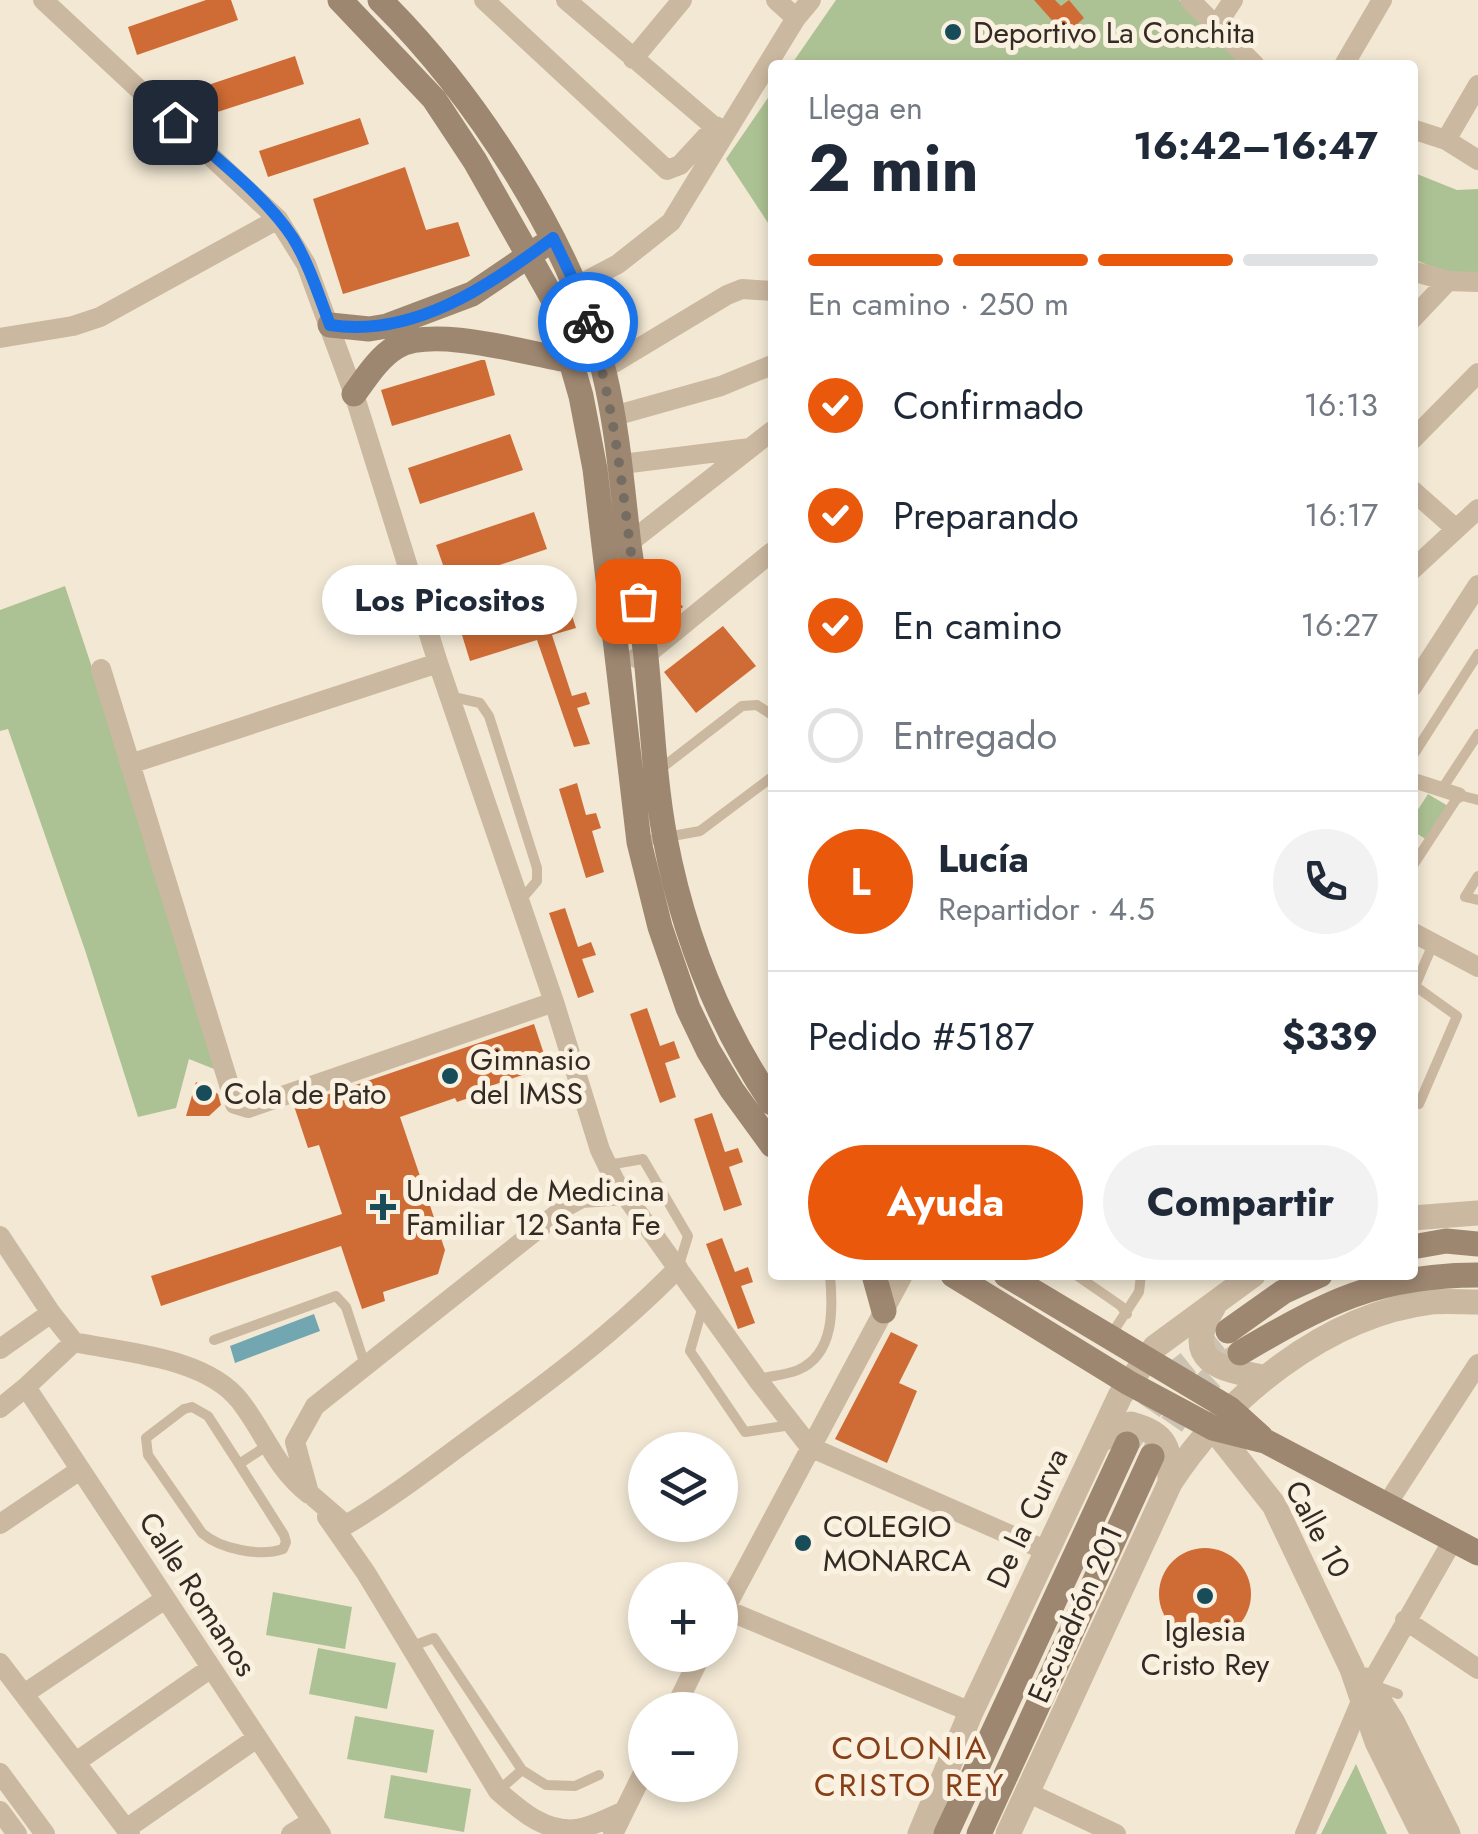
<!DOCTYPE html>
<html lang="es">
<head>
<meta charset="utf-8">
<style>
	:root { --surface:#fff; --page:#f2f2f3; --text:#1f2937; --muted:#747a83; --line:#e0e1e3; --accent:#ea580c }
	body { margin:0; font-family:Jost,sans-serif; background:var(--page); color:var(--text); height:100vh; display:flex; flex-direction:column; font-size:38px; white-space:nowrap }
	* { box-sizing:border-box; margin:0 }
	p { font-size:32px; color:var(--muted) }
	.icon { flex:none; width:55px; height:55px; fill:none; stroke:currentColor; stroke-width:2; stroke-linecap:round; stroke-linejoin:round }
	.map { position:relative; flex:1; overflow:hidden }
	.panel { position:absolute; left:768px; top:60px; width:650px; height:1220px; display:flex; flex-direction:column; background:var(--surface); border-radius:10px; box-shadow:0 5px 15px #0003 }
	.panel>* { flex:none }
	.controls { position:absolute; left:628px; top:1432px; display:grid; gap:20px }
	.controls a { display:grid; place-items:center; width:110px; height:110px; border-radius:50%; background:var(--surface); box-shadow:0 5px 15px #0003; font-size:50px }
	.pin { position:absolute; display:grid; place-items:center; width:85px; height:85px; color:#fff; margin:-42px; border-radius:20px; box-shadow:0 5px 15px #0006 }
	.courier { position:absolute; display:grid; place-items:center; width:100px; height:100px; margin:-50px; border:8px solid #1a73e8; border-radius:50%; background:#fff; color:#222; box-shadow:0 2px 12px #0007 }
	.bubble { position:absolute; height:70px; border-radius:35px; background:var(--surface); box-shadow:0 5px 15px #0003; font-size:32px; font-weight:700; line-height:70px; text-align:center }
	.overview em { font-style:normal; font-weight:700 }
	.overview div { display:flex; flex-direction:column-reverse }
	.overview { display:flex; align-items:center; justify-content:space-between; height:170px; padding:0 40px }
	h1 { font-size:65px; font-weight:700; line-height:75px }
	.bar { display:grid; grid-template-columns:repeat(4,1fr); gap:15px 10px; align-content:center; height:120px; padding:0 40px }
	.bar i { height:12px; border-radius:8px; background:var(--line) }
	.bar .active { background:var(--accent) }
	.bar p { grid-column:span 4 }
	.line { display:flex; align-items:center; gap:25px; padding:0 40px; border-top:2px solid var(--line) }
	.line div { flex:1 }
	.round { display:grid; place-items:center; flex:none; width:105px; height:105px; border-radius:52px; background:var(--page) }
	ol { padding:0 40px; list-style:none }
	li { display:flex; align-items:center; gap:30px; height:110px }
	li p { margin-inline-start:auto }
	li .icon { padding:10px; border-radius:50%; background:var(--accent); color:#fff; stroke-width:4 }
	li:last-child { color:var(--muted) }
	li i { width:55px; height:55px; border:5px solid var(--line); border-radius:50% }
	.button { display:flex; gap:20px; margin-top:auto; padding:20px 40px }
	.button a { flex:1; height:115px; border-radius:60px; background:var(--accent); color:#fff; font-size:40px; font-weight:700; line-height:115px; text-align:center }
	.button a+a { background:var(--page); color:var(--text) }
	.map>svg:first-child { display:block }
</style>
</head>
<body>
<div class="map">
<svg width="1478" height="1834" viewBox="0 0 1478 1834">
	<rect width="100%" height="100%" fill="#f2e8d4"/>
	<!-- green -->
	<path fill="#adc294" d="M836,0h343l64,65h-452z
		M772,92v137l-46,-70z
		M1412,172l45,18 21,-1v85l-33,-2 -32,-13z
		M65,586l158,477 -9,6 -25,-10 -13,49 -38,9 -53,-167 -77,-221 -8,2v-121z
		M1428,794l20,12 -21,34 -14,-9 -1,-12z
		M273,1592l79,15 -7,42 -79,-14z
		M318,1648l78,15 -9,46 -78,-15z
		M355,1716l79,14 -7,43 -80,-14z
		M1356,1764l31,70h-66z
		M391,1775l80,14 -7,43 -80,-14z"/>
	<!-- water -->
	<path fill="#72a7b1" d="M314,1314l6,17 -85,32 -5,-17z"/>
	<!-- building -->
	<path fill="#cf6c35" d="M206,0h25l7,20 -101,35 -9,-28z
		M1034,0h21l6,6 8,-6 15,18 -19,17z
		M295,56l9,28 -102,33 -9,-27z
		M360,118l9,26 -101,33 -9,-26z
		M405,167l21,63 32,-8 12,34 -127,38 -30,-95z
		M481,360h4l10,35 -103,31 -11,-36z
		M510,434l13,36 -103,34 -12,-36z
		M534,512l13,37 -98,33 -13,-37z
		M657,575l26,32 -25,18 -7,-45z
		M563,588l13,40 -24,7 20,61 14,-4 4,12 -13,4 13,36 -16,3 -37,-107 -67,21 -12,-39z
		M723,626l33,40 -60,47 -32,-41z
		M577,783l9,32 10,-2 5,15 -9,3 12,41 -18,6 -27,-89z
		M565,908l13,39 13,-5 5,13 -14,4 12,33 -16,6 -29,-85z
		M647,1008l13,38 14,-5 6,17 -15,5 11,34 -16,6 -30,-89z
		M534,1024l14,42 -66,23 1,4 -26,9 -2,-4 -55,19 45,133 -7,24 -55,18 2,9 -23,8 -21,-63 -180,60 -10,-30 191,-62 -23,-69 -11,3 -14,-42z
		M196,1082l22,12 3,11 -12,11h-23z
		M712,1113l13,39 13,-4 5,14 -14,5 13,38 -18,6 -30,-92z
		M722,1238l13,34 13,-5 5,15 -12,4 14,37 -17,6 -32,-85z
		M891,1332l27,13 -19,38 18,8 -30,72 -52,-24z
		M1159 1594a46 46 0 1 1 92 0a46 46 0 1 1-92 0Z"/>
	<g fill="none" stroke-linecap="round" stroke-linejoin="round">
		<!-- secondary-tunnel -->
		<path stroke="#ccc2b1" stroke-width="25" stroke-dasharray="25 12" stroke-linecap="butt" d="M1129,1441l44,-66 55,-44
			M1152,1456c23,-41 49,-72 86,-101"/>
		<!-- service -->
		<path stroke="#cbb8a0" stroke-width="10" d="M449,696l31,7 9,13 48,152v13l-17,20
			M1412,757l66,-103
			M659,770l83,-64 15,-1 15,10
			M1442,789l36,-55
			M639,842l61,-11 72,-54
			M1412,867l47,-72 19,5
			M1478,876l-13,21 13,3
			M1419,1104l38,-88 -42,-30 18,-42
			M608,1165l35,-6 45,77 -10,32
			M1076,1275l45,31 6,8
			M703,1306l-13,45 55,81 46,-7
			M1111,1335l28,-43 2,-17
			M214,1340l122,-44 10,11 19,58
			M758,1379c12,-3 28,-4 40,-9 37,-16 35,-62 32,-95
			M239,1464l45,71 2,7 -3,7c-23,8 -63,0 -81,-16l-54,-78 -2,-17 38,-29 8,-2 16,9 31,48 29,-19
			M410,1647l24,-9 88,132 24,15 29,1 24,-11
			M1376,1686l22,8
			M498,1791l24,-21"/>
		<!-- pedestrian -->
		<path stroke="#cbb8a0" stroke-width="15" d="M1412,780l47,15"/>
		<!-- minor -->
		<path stroke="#cbb8a0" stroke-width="20" d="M43,0l235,219 28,45 48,130 84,269 116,339 46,148 15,31 142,198 53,68 237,104
			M484,0l183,170 13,-5 36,-39
			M566,0l158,135
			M776,0l20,18
			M1190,0l65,65
			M1216,26l17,-26
			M633,59l49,-59
			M1344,65l38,-65
			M1412,129l34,11 32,20
			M1446,140l32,-55
			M1412,271l36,10 30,1
			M563,293l55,-29 53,-42 125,-204 15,-18
			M1412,319l36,-38
			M0,338l73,-12 27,-9 178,-98
			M604,369l123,-74 15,-6 30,2
			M614,416l107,-30 51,-21
			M1412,440l66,-67
			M622,464l128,-16
			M1412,490l44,39
			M620,550l152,-119
			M1412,570l66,-61
			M636,658l10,-3 126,-103
			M101,669l134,435 13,4 306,-106
			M1412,687l66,-102
			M130,764l308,-101
			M1412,932l66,35
			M625,1195l-43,3 -15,8 -252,200 -20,36 14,51 37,32c44,-26 84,-57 125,-87 72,-52 145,-106 207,-170
			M0,1236l51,77 23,29
			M74,1342c51,11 132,15 166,59 25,32 36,68 69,93
			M0,1349l51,-36
			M26,1387l295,447
			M0,1408l26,-21 48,-45
			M1387,1504l91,-140
			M327,1517l39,56 132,218c22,19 47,42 79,38 15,-2 32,-12 46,-17
			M0,1524l80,-54
			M724,1609l247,103
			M720,1618l183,-343
			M1405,1620l73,49
			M0,1663l130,171
			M24,1694l141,-95
			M674,1710l27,-55
			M76,1762l135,-94
			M0,1773l45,61
			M1029,1793l87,41
			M0,1811l17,23
			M126,1829l131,-91
			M291,1834l21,-13
			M613,1834l32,-65
			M1305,1834l57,-135 91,-159"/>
		<!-- tertiary -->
		<path stroke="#cbb8a0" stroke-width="25" d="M1412,1218l66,-5
			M1213,1308c-32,52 6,62 50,69
			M1213,1428l61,77 78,164 25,73 46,92
			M1099,1441l32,-17c36,10 39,23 39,59
			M1366,1680l27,43 55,111
			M920,1834l51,-122 149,-316 35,-49 98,-72
			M1008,1834l162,-351c56,-86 156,-168 261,-181 16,-1 32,0 47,0"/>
		<!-- secondary -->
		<path stroke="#9e8771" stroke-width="25" d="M340,0l94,99 41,62 78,138 28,97 14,73 44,373 21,85 28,81 20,42 24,40 40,55
			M380,0c94,93 193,243 224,372 14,58 18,115 25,173 5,37 13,75 17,112 6,60 8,122 19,181 18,95 53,185 107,265
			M330,325l39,4 18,-3 85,-32 71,-48
			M354,394c12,-16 24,-36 42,-47 37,-22 133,7 176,14
			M1412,1247l34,-6 32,3
			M874,1275l10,36
			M953,1275l176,108 84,45 52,13 213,112
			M1006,1275l224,134 31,28
			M1228,1331l55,-39 37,-17
			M1240,1353c85,-50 137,-78 238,-78
			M946,1834l181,-390
			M979,1834l173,-378"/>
	</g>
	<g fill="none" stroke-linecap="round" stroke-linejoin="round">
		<!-- done -->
		<path stroke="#766d62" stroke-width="10" stroke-dasharray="0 18" d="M588,322c30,91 35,185 50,279"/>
		<!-- route -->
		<path stroke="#1a73e8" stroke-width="12" d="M175,122c38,34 90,73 118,116 16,26 26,58 37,87 84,13 158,-39 223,-87l23,48 12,36"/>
	</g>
	<!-- markers -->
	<g fill="#174c58" stroke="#faf1e1" stroke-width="4">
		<circle cx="953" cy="32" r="10"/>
		<circle cx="450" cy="1076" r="10"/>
		<circle cx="204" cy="1093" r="10"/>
		<path d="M378 1192h10v10h10v10h-10v10h-10v-10h-10v-10h10z"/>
		<circle cx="803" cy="1543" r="10"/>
		<circle cx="1205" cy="1596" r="10"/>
	</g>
	<g text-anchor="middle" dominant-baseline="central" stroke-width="10" stroke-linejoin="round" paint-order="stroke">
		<!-- poi labels -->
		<g font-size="30" fill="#342b24" stroke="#faf1e1" text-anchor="start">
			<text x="973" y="32">Deportivo La Conchita</text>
			<text x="470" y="1059">Gimnasio<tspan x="470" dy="34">del IMSS</tspan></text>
			<text x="224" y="1093">Cola de Pato</text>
			<text x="406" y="1190">Unidad de Medicina<tspan x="406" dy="34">Familiar 12 Santa Fe</tspan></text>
			<text x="823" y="1526">COLEGIO<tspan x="823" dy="34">MONARCA</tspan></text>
			<text x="1205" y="1630" text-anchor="middle">Iglesia<tspan x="1205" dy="34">Cristo Rey</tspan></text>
		</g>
		<!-- street labels -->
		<g font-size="30" fill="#342b24" stroke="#faf1e1">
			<text transform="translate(1027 1518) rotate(-65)">De la Curva</text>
			<text transform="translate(1318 1529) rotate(62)">Calle 10</text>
			<text transform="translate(198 1594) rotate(57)">Calle Romanos</text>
			<text transform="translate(1075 1614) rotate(-66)">Escuadrón 201</text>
		</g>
		<!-- neighbourhood labels -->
		<g font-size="32" letter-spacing="2.5" fill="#883f17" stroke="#faf1e1">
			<text x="910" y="1748">COLONIA<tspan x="910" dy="37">CRISTO REY</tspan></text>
		</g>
	</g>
</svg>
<div class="controls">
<a><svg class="icon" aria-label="layers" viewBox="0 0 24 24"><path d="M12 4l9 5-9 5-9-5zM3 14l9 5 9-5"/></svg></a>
<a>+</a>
<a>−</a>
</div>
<div class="pin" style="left:638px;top:601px;background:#ea580c"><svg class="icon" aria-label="bag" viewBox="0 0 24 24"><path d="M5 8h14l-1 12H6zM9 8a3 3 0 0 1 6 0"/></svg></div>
<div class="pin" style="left:175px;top:122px;background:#1f2937"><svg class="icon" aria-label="home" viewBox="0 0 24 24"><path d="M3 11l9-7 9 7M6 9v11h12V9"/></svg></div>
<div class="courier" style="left:588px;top:322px"><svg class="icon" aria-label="bike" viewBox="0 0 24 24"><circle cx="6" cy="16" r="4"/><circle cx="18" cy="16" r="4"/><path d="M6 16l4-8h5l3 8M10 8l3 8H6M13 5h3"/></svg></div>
<div class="bubble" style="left:322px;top:565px;width:255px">Los Picositos</div>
<section class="panel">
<div class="overview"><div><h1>2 min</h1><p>Llega en</p></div><em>16:42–16:47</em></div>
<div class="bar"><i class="active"></i><i class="active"></i><i class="active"></i><i></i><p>En camino · 250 m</p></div>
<ol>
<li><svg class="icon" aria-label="check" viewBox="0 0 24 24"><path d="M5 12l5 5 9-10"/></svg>Confirmado<p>16:13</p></li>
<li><svg class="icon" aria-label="check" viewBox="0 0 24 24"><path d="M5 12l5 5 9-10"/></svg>Preparando<p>16:17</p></li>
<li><svg class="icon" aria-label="check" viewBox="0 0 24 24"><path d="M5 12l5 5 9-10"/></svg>En camino<p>16:27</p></li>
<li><i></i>Entregado</li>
</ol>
<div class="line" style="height:180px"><b class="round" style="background:var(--accent);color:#fff">L</b><div><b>Lucía</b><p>Repartidor · 4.5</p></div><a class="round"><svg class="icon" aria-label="phone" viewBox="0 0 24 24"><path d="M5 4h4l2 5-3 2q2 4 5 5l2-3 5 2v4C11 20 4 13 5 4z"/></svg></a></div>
<div class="line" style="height:130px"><div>Pedido #5187</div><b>$339</b></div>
<div class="button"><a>Ayuda</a><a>Compartir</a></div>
</section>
</div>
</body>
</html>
